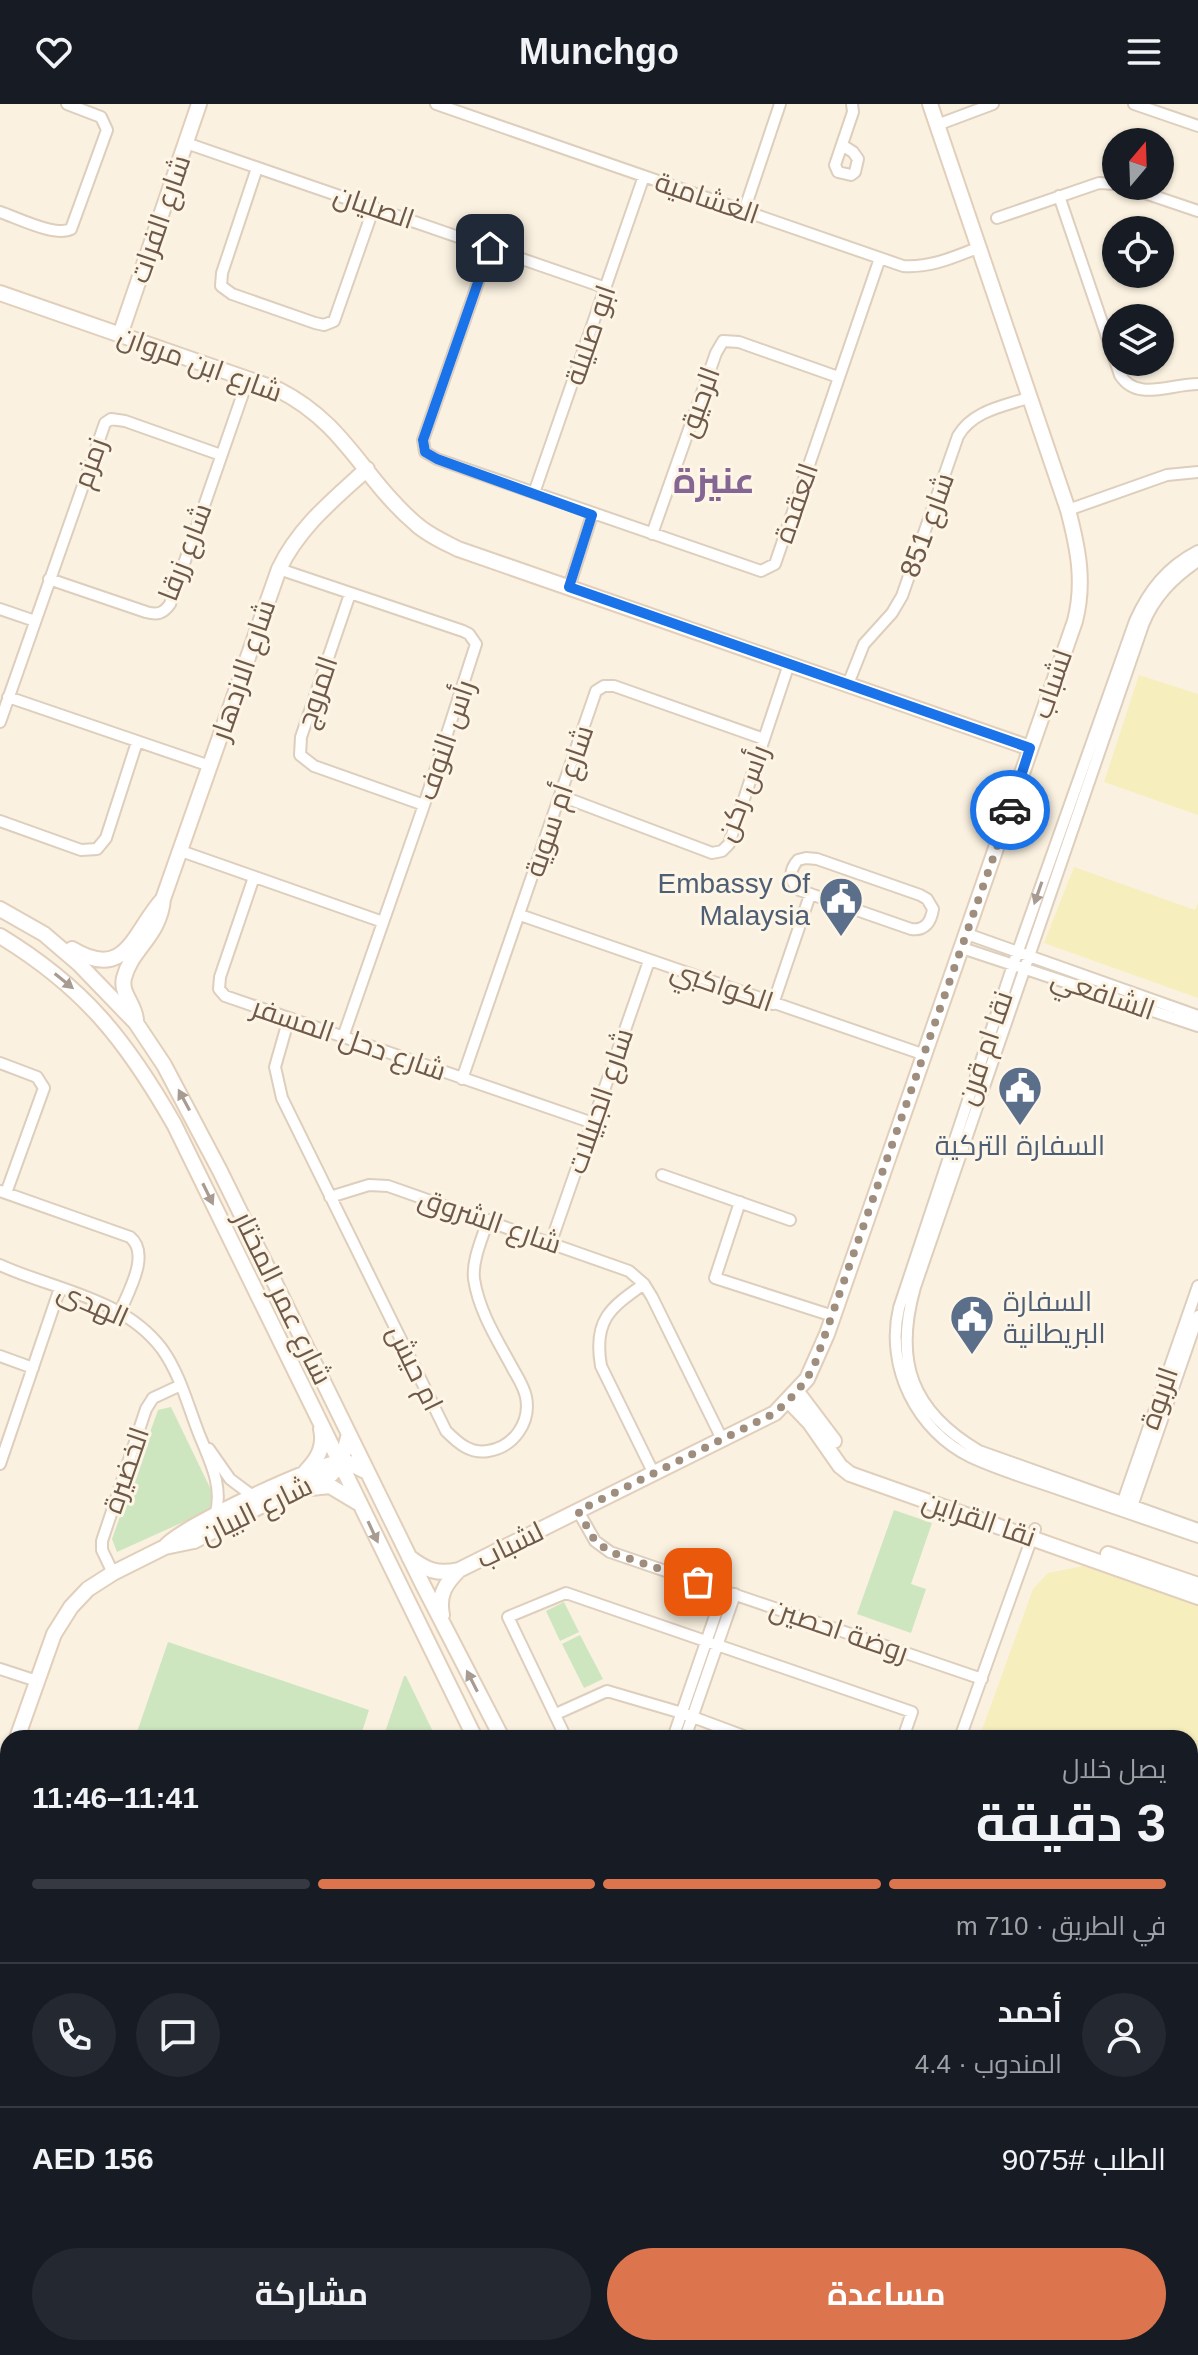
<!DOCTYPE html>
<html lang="ar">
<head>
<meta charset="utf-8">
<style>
	:root { --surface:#171b24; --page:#242831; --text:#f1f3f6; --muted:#9ea1a6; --line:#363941; --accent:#dc754d }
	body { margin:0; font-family:Arial,Cairo,sans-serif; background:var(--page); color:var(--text); direction:rtl; height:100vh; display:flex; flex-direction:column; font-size:30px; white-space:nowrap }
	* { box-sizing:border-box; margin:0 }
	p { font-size:26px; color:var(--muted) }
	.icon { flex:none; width:44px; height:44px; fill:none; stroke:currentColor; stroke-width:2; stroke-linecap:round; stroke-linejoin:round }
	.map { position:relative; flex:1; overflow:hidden; direction:ltr }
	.sheet { position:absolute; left:0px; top:1626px; width:1198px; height:626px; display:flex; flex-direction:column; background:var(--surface); border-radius:24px 24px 0 0; box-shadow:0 2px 6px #0004; direction:rtl }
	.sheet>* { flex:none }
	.needle { width:52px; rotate:19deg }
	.buttons { position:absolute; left:1102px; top:24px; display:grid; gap:16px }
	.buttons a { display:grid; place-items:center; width:72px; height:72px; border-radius:50%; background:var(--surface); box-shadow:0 2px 6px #0004; font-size:40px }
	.pin { position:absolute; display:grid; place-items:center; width:68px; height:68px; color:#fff; margin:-34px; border-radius:16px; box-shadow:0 4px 12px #0006 }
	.courier { position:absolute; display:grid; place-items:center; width:80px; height:80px; margin:-40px; border:6px solid #1a73e8; border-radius:50%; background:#fff; color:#222; box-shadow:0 2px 10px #0007 }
	.headline em { font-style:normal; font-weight:700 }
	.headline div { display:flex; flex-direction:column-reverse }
	.headline { display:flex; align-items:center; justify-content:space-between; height:136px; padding:0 32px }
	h1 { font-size:52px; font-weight:700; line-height:60px }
	.bar { display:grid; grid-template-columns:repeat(4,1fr); gap:12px 8px; align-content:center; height:96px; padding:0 32px }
	.bar i { height:10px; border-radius:6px; background:var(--line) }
	.bar .current { background:var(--accent) }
	.bar p { grid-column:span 4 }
	.line { display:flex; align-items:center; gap:20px; padding:0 32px; border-top:2px solid var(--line) }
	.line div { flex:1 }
	.round { display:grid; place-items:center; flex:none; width:84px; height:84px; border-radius:42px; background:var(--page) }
	.button { display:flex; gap:16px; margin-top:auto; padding:16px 32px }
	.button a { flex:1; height:92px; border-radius:48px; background:var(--accent); color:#fff; font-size:32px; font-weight:700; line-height:92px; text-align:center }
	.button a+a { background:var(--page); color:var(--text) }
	header { display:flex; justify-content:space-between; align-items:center; height:104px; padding:0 32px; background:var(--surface); font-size:36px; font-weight:700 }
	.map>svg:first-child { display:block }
</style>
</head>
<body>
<header><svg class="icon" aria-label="menu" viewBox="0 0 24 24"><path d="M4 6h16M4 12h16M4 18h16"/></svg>Munchgo<svg class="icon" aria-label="heart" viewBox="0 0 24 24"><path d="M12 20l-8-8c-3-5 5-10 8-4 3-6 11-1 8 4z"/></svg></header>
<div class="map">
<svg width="1198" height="2251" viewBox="0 0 1198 2251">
	<rect width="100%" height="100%" fill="#faf1e0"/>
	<!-- green -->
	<path fill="#cde6c0" d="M171,1303l43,89 -4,14 -93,42 -5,-13 46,-129z
		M894,1406l38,13 -21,61 15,5 -15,44 -54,-19z
		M564,1498l15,30 -19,9 -14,-30z
		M580,1531l23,44 -19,9 -22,-44z
		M168,1538l201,68 -9,28h-225z
		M404,1572h2l30,62h-53z
		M1198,2204v47h-64l10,-7h46v-34z"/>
	<!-- sand -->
	<path fill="#f7eebd" d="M1139,571l59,19v121l-94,-33z
		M1074,763l121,43 3,-7v95l-154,-55z
		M1083,1462l115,40v485l-8,6v-359h-211l54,-149 15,-16z"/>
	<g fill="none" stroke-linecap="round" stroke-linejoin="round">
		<!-- street casing -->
		<g stroke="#ddcebd" stroke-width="14">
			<path id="street" d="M436,0l467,162c28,2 51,-9 77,-19
				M1134,0l64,22
				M937,21l56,-21
				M186,39l420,145
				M842,41l11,7 5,7 -3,13 -4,3 -13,-3 -3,-7 18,-53 -1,-8
				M257,64l-35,105 -1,13 11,8 83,29 9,2 10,-4 40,-114
				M1124,82l74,25
				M1059,92l61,179c17,27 50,9 78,9
				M744,107l36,-107
				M0,108c18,6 55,25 71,17l36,-99 -6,-13 -34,-13
				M997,114l102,-35 17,1
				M490,144l-67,192 2,12 12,7 324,112 14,-7 105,-306
				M534,389l110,-317
				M1068,406l99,-35 31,-3
				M652,430l64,-181 7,-12 16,1 99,35
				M1198,447c-31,16 -49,39 -63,70l-122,344 -114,343c-14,59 18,123 72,149 30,14 62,23 93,34 45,15 89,31 134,46
				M1198,457c-25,17 -44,36 -55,64l-228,662c-21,74 -4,124 64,164l219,78
				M279,465l184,62 6,3 7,10 -52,161 -81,232
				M49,475l97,33c11,3 17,2 24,-8l78,-225
				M569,483l23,-72
				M350,490l-49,143 -1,18 14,11 110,39
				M0,505l35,12
				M848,580l16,-40 28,-31 10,-17 56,-160c15,-26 47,-30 73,-39
				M8,593l202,69
				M0,618l105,-299 6,-4 14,2 96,34
				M561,692l151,57 10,-2 7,-7 60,-180
				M0,717l81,29 16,-1 9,-11 31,-96
				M181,747l202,71
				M806,754l11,1 103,36 7,4 6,10c-2,13 -8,22 -22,20l-112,-39c-10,-9 -10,-20 -1,-30z
				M254,773l-34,100 -1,12 6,7 368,127
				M520,811l405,140
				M967,830l231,82
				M962,844l236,78
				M773,900l37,-109
				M289,914l-14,49 7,31 164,333c12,12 24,23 42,20 26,-4 43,-29 38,-54 -2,-10 -8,-19 -13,-28 -15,-28 -34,-57 -39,-90 -2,-19 8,-40 14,-59
				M0,959l37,14 7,11 -38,105
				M462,975l134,-388 8,-5h10l150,53
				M662,1071l128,45
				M0,1087l130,46c21,17 -2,55 -10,75
				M330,1093l39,-12 19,1 241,85 15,13 8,13 70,142
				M740,1098l-25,76 118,38
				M551,1138l98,-281
				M0,1161c55,25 124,33 162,84 18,25 26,57 37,85 11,27 25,53 16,82
				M644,1180c-34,24 -51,36 -43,82l53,108
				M0,1252l33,12
				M209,1345l21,30 24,18
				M0,1360l60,-176
				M1121,1403l77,-221
				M578,1407l17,30 15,11 372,127
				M1130,1408l68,-196
				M113,1469l-11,-23v-9l44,-132 7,-11 28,-13
				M0,1565l37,12
				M556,1610l51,-23 75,22 67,25
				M566,1634l-58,-121 58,-24 346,119 -9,26
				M673,1634l51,-148
				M685,1634l50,-144
				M960,1634l75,-209
				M377,2244l17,7
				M58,2251l2,-7
				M188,2251l2,-7
				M493,2251l2,-7
				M677,2251l2,-7"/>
		</g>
		<!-- secondary casing -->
		<g stroke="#e2cfbb" stroke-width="18">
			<path id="secondary" d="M0,189l279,97c67,34 84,89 137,134 12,11 28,18 42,25l572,199
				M120,231l79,-231
				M0,805l44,25 35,30 57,59 28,42 56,106 203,414 79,153
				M0,832c84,51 126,104 174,188l301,614
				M72,845c55,33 61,-17 91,-50
				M136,917c0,-16 -16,-27 -12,-43 7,-29 36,-42 39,-79l116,-330c20,-42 54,-69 88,-100
				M797,1288l37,49
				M789,1297l21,22 30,43 10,8 348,123
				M306,1367c12,-12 19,-25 15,-42
				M311,1384l19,-2 30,18
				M165,1443c16,-20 152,-84 180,-86l22,11
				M1108,1450l90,31
				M409,1453c17,13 28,18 50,13l316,-157 32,-34 20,-45 248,-713c10,-39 3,-73 -7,-111l-138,-406
				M442,1511c-4,-20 3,-31 17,-45
				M17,1634l37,-104 17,-27 17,-18 25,-16 52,-26 29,-6 78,-41 60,-26 12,-22 5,-18
				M0,1681l8,-22
				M0,2020l8,3
				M789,2244l3,7
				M839,2244l4,7
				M269,2251l2,-7"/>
		</g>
		<!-- highway casing -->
		<g stroke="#d9d4d0" stroke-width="22">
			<path id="highway" d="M1190,2046l8,-7
				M1190,2088l8,-7
				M1190,2121l8,-6
				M1190,2153l8,-6
				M1190,2179l8,-6
				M1190,2198l8,-6
				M778,2244l2,7
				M811,2244l4,7
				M923,2251l11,-7
				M1035,2251l11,-7
				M1085,2251l11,-7
				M1120,2251l10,-7"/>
		</g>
		<!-- street -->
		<use href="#street" stroke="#fff" stroke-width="10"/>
		<!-- secondary -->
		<use href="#secondary" stroke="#fff" stroke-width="14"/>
		<!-- highway -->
		<use href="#highway" stroke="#f0b69b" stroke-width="18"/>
		<!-- highway-bridge casing -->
		<g stroke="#d9d4d0" stroke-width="22" stroke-linecap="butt">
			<path id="highway-bridge" d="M1007,2251l4,-7"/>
		</g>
		<!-- highway-bridge -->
		<use href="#highway-bridge" stroke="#f0b69b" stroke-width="18"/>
	</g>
	<!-- one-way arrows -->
	<defs><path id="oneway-solid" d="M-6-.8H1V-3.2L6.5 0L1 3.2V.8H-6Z" transform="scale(2)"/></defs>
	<g fill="#a89b92">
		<use href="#oneway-solid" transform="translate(1038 789) rotate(109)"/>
		<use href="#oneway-solid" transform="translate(64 877) rotate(39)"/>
		<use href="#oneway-solid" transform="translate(184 996) rotate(-118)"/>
		<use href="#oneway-solid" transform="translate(208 1090) rotate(64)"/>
		<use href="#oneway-solid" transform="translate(373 1428) rotate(65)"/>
		<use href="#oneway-solid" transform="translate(472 1577) rotate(-117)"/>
	</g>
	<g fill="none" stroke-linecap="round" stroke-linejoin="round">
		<!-- done -->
		<path stroke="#9f8e7e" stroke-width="8" stroke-dasharray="0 14.4" d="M698,1478l-88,-30 -15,-11 -17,-30 197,-98 22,-21 16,-23 197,-559"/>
		<!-- route -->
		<path stroke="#1a73e8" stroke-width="10" d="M490,144l-67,192 2,12 12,7 155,56 -23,72 461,161 -20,62"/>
	</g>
	<!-- icons -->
	<defs>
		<g id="civic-pin" transform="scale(2.3)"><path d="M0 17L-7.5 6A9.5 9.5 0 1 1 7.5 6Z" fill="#5c6f8a" stroke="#fdf5e6"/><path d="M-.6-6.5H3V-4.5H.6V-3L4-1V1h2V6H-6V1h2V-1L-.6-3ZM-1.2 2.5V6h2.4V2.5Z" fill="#fff"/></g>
	</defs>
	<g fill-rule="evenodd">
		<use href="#civic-pin" x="841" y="795"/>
		<use href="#civic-pin" x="1020" y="984"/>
		<use href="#civic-pin" x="972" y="1213"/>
	</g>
	<g text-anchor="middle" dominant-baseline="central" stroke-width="6" stroke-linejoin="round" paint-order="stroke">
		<!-- street labels -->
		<g font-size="28" fill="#6e594a" stroke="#fdf5e6">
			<text transform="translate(707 94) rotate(19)">الغشامية</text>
			<text transform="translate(374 103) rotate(19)">الصليان</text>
			<text transform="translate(160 115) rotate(-71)">شارع الفرات</text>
			<text transform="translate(590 231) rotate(-71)">ابو صليلة</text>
			<text transform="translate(200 260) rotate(20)">شارع ابن مروان</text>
			<text transform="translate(699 298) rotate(-70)">الرحيق</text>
			<text transform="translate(90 359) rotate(-70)">زمزم</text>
			<text transform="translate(796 399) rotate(-71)">العقدة</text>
			<text transform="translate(927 421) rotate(-70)">شارع 851</text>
			<text transform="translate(185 448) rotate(-69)">شارع زرقا</text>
			<text transform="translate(243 566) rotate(-71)">شارع الازدهار</text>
			<text transform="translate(1052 580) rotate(-71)">لشباب</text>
			<text transform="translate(317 588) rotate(-71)">المروج</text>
			<text transform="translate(446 636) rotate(-71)">رأس النوف</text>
			<text transform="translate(743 689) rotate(-69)">رأس ركن</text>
			<text transform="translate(559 697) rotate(-71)">شارع أم سوية</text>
			<text transform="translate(722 882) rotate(19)">الكواكبي</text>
			<text transform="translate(1103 890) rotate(19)">الشافعي</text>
			<text transform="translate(349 935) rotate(19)">شارع دحل المسفر</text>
			<text transform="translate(985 944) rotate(-71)">نقا ام قرن</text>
			<text transform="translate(600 997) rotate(-71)">شارع الجبيلات</text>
			<text transform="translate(490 1117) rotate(19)">شارع الشروق</text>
			<text transform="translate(283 1194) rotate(64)">شارع عمر المختار</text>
			<text transform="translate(93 1200) rotate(24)">الهدى</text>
			<text transform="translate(415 1264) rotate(64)">ام حيش</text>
			<text transform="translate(1159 1294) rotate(-71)">الربوة</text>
			<text transform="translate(126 1366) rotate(-71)">الخضيرة</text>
			<text transform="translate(256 1406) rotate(-26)">شارع البيان</text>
			<text transform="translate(979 1415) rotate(19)">نقا القراين</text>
			<text transform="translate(510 1441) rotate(-26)">لشباب</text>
			<text transform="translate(839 1526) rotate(19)">روضة احصين</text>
		</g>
		<!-- service labels -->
		<g font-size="28" fill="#4e5e75" stroke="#fdf5e6" text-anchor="end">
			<text x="810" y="779">Embassy Of<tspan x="810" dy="32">Malaysia</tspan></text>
			<text x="1020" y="1041" text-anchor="middle">السفارة التركية</text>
			<text x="1003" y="1197" text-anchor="start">السفارة<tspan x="1003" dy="32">البريطانية</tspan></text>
		</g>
		<!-- district labels -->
		<g font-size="36" font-weight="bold" fill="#856592" stroke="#fdf5e6">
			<text x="714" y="376">عنيزة</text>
		</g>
	</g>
</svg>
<div class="buttons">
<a><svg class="needle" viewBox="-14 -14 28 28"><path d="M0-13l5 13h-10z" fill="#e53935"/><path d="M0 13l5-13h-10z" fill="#9ea1a6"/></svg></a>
<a><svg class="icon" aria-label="locate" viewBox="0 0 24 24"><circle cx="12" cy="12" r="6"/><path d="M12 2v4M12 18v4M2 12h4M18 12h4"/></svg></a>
<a><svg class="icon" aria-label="layers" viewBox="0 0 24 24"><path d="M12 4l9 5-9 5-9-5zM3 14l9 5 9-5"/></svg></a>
</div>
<div class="pin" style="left:698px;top:1478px;background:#ea580c"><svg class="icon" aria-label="bag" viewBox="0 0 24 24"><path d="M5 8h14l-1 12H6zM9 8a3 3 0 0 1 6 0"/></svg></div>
<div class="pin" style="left:490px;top:144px;background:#1f2937"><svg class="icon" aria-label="home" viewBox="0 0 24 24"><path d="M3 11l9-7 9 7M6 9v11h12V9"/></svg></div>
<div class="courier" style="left:1010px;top:706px"><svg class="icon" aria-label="car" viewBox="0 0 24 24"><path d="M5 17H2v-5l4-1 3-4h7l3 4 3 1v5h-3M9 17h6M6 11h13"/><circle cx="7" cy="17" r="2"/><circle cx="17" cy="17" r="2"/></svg></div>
<section class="sheet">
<div class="headline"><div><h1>3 دقيقة</h1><p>يصل خلال</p></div><em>11:41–11:46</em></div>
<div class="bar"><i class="current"></i><i class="current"></i><i class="current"></i><i></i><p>في الطريق · 710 m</p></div>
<div class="line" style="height:144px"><a class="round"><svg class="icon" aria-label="person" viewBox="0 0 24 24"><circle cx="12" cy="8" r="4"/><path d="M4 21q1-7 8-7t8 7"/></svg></a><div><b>أحمد</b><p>المندوب · 4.4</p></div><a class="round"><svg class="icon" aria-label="chat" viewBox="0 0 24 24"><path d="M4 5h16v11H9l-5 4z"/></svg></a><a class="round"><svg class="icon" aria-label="phone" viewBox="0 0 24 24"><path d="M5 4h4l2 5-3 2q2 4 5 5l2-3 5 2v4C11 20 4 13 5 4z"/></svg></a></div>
<div class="line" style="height:104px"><div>الطلب #9075</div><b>AED 156</b></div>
<div class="button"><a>مساعدة</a><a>مشاركة</a></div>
</section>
</div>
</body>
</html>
